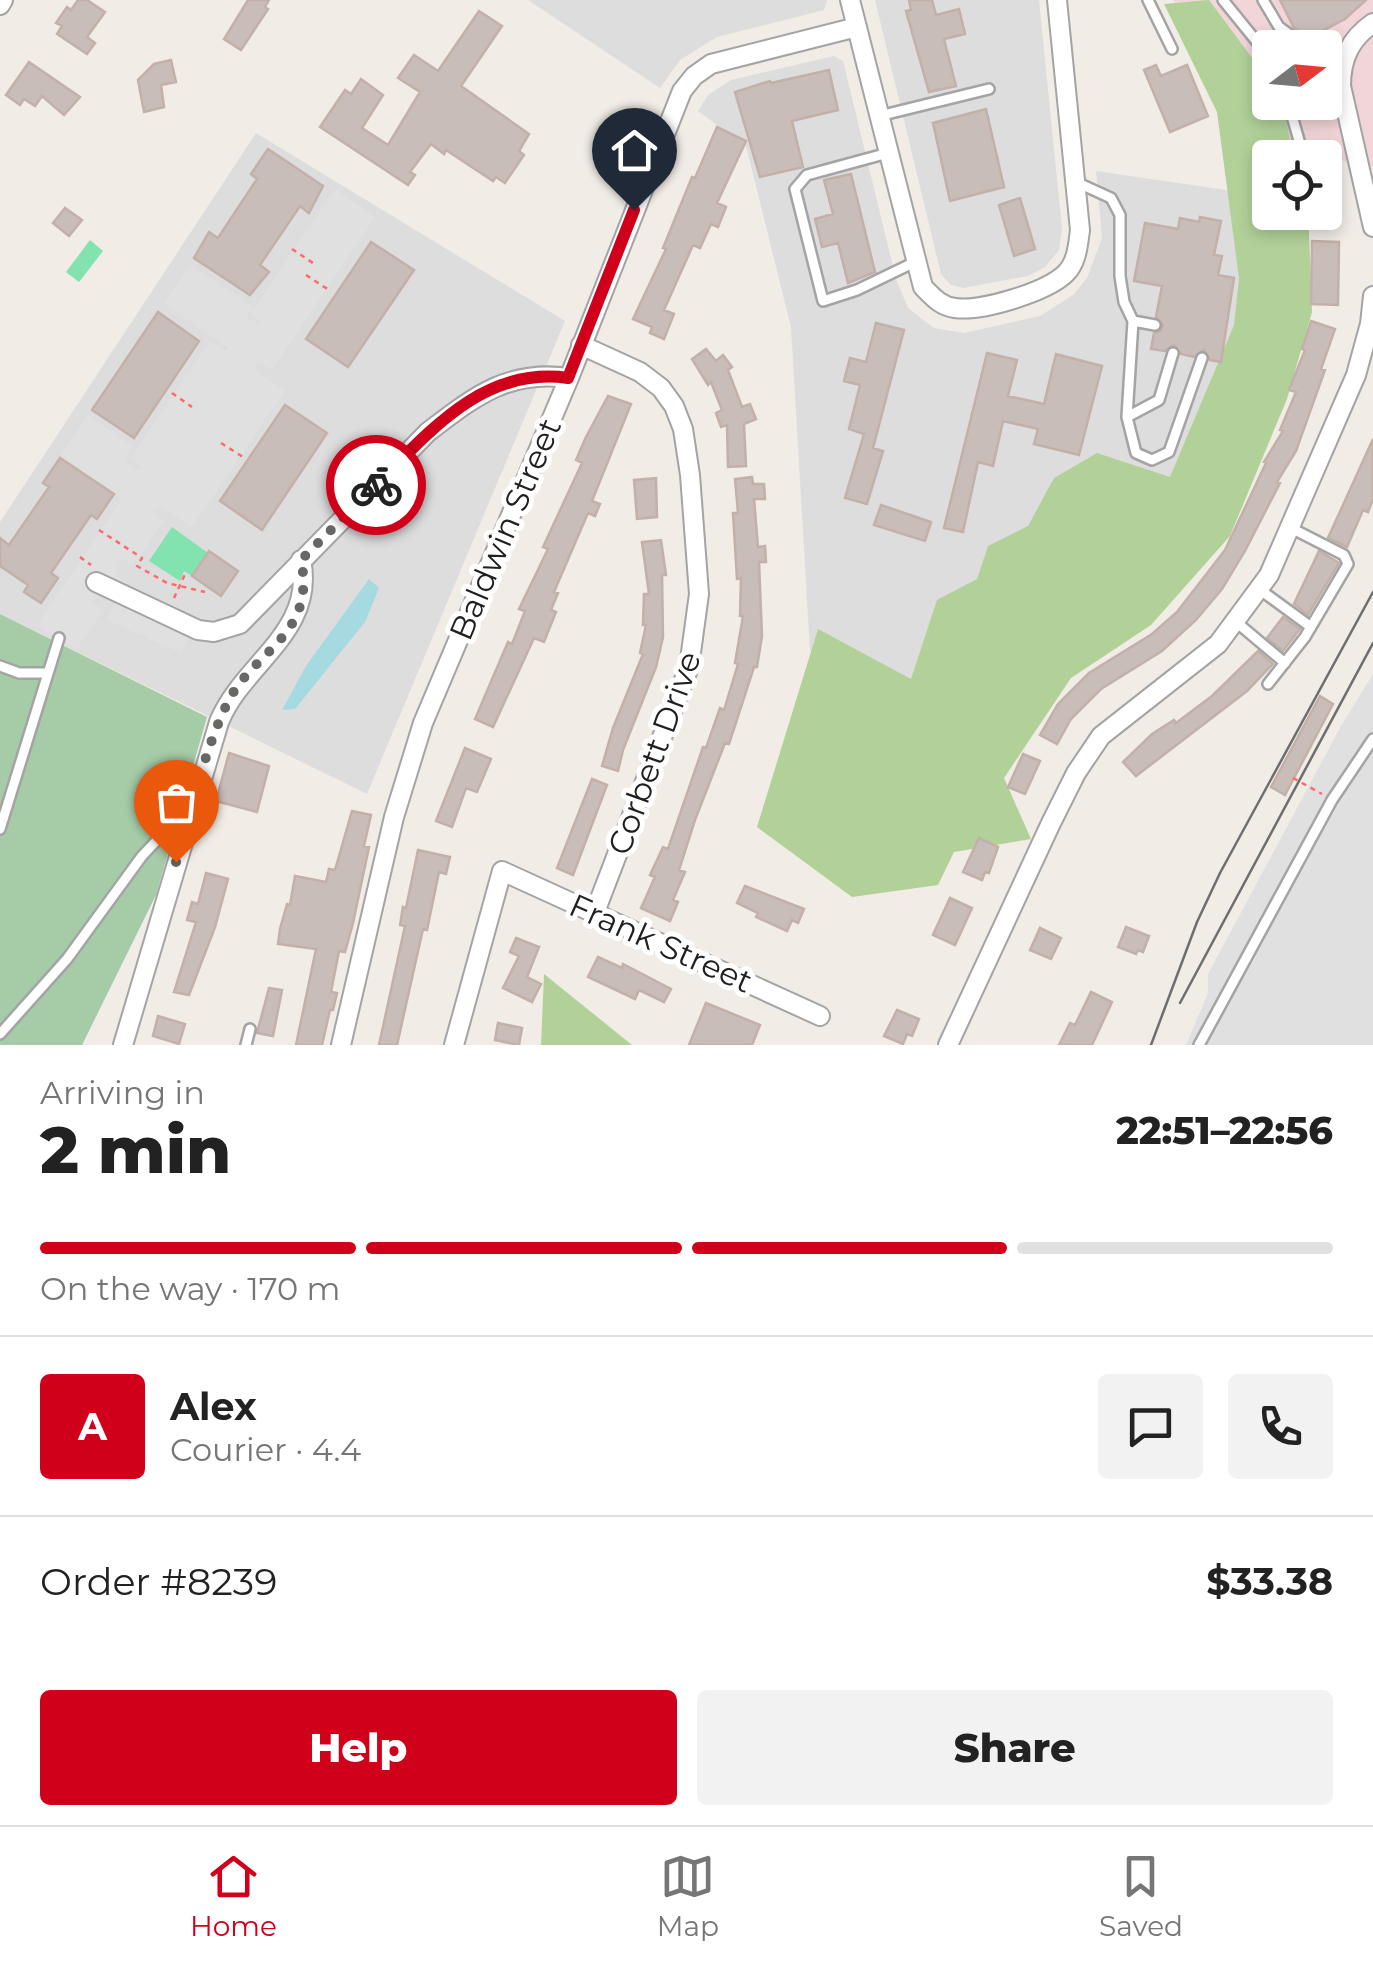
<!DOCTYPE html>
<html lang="en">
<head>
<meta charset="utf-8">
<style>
	:root { --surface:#fff; --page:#f2f2f2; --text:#222; --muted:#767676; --line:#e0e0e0; --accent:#d0001b }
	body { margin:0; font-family:Montserrat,sans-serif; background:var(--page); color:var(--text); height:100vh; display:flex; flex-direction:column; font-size:38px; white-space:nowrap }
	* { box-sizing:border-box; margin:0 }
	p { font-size:32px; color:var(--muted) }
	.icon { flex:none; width:55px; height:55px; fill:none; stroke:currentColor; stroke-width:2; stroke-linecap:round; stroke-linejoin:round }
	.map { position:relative; height:1045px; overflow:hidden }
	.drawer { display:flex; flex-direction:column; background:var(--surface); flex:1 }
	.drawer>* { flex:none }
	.needle { width:65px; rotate:74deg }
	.buttons { position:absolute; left:1252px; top:30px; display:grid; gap:20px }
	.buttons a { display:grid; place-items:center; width:90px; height:90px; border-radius:10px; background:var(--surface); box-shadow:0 5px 15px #0003; font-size:50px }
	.pin { position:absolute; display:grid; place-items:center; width:85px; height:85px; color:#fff; margin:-102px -42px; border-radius:50% 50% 50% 0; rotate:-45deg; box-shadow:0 0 10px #0007 }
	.pin .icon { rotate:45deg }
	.courier { position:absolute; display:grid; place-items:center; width:100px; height:100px; margin:-50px; border:8px solid #d0001b; border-radius:50%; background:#fff; color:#222; box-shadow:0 2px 12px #0007 }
	.summary em { font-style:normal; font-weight:800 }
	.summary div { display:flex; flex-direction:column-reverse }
	.summary { display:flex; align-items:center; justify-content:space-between; height:170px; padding:0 40px }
	h1 { font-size:65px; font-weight:800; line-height:75px }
	.bar { display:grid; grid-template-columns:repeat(4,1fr); gap:15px 10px; align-content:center; height:120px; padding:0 40px }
	.bar i { height:12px; border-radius:8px; background:var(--line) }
	.bar .active { background:var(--accent) }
	.bar p { grid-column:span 4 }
	.line { display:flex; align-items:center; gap:25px; padding:0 40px; border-top:2px solid var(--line) }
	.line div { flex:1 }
	.round { display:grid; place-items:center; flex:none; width:105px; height:105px; border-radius:10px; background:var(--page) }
	.button { display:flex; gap:20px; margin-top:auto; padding:20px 40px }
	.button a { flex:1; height:115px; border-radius:10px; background:var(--accent); color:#fff; font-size:40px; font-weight:800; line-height:115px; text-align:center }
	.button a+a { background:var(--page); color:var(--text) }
	.tabs { display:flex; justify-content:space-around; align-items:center; height:140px; border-top:2px solid var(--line); background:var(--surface); font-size:28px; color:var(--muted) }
	.tabs a { display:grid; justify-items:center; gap:5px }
	.tabs .active { color:var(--accent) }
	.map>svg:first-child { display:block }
</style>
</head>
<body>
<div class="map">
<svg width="1373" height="1045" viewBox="0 0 1373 1045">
	<rect width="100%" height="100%" fill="#f1ece6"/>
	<!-- residential -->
	<path fill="#dedddd" d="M528,0h299l-3,10 -107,27 -37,23 -20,28z
		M875,0h164l23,228 -3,22 -14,17 -17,9 -65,12 -12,-3 -10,-11z
		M834,56l9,5 53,218 12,29 26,20 30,5 76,-17 33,-21 14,-17 15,-40 -6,-67 151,22 18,61 -89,248 -204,221 -162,-72 -19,-324 -45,-181 -48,-35 10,-16 23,-15z
		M256,133l309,188 -198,473 -367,-180v-92z"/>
	<!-- commercial -->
	<path fill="#f2d5d8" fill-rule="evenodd" d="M1173,0h200v167l-85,-18zM1270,48h55v54h-55z"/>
	<!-- forest -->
	<path fill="#b1d199" d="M1209,0l61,82v20l12,1 12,54 -24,1v54l35,1 4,19 3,80 -25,87 -57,137 -79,89 -80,53 -67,100 27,61 -77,13 -16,33 -86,12 -95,-70 61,-198 93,50 26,-79 40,-21 11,-33 40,-20 26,-48 43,-25 73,24 64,-152 5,-47 -22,-166 -53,-108z
		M544,974l88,71h-91z"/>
	<!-- cemetery -->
	<path fill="#a6cba7" d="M0,614l207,103 -51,178 -74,150h-82z"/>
	<!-- pitch -->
	<path fill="#82e2b0" d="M90,240l13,11 -24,31 -13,-10z
		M172,527l36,26 -16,23 -8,-5 -4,10 -31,-20z"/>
	<!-- parking -->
	<path fill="#e0e0e0" d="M335,189l40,28 -103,153 -13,-8 -3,2v7l29,20 -93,136 -31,-20 -6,1 -3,4 12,8 -31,46 -12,-8 -6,6 6,20 75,36 -15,33 -73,-33 7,-18 -13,-6 -11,5 12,9 -27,40 -39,-25 85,-126 -61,-44 27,-40 45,32 -8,13 10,10 4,-1 2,-2 -11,-8 80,-118 15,10 3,-4 -64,-43 26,-39 63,42 -7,11 15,6v-3l-10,-7z
		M1373,674v371h-187l22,-52v-19l133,-248z"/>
	<!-- water -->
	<path fill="#a5dae0" d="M369,579l10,9 -14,34 -70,87 -13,1 24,-44z"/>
	<!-- building -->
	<path fill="#c9bdb9" stroke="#c3b0a8" stroke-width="2.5" d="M78,0h9l18,12 -18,25 8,6 -8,11 -30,-20 5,-8 -6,-3 11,-16 4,3z
		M248,0h21l-4,7 3,2 -27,41 -17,-11z
		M909,0h23l4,15 23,-6 6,25 -21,5 12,47 -27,6 -23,-81 5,-1z
		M1280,0h86l-21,19 -36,19 -15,-10z
		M479,11l23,15 -41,60 68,48 -10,17 5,4 -19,28 -9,-6 -3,4 -47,-31 -2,4 -13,-10 -21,28 5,3 -7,10 -88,-58 25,-37 6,4 10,-15 22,16 -21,33 26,17 32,-53 -22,-14 16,-23 24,16z
		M171,60l5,22 -15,3 3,22 -20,5 -6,-32 16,-16z
		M29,62l51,35 -16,18 -22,-19 -7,10 -11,-7 -4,6 -14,-10z
		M1156,65l5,11 26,-11 21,51 -38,16 -26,-62z
		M829,70l9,40 -46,11 11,46 -43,10 -25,-85 35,-11 1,2z
		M986,109l18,78 -54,14 -17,-78z
		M717,127l29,14 -29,62 9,4 -8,20 -7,-3 -11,24 -7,-3 -29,65 10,4 -10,25 -14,-6 2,-6 -19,-8 33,-70 -3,-1 29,-71 3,1z
		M268,149l55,37 -14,27 -9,-7 -40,59 9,7 -19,23 -56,-37 15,-26 9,6 39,-59 -6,-5z
		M851,174l24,98 -27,11 -10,-40 -16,4 -7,-28 18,-5 -9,-34z
		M1020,198l15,51 -21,7 -15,-51z
		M65,208l17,12 -13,16 -16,-13z
		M1200,217l21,4 -7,34 8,1 -4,19 16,3 -13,84 -11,-2 -6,-10 -10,7 -13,-3 -7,-9 -9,6 -14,-2 3,-16 6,-2 3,-6 -7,-8 6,-31 -28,-5 11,-58 33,6 2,-11 19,4z
		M1312,241l27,1 -1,63 -27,-1z
		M371,242l43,28 -66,97 -42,-28z
		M158,312l41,29 -65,97 -42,-28z
		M1311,321l24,8 -14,40 4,1 -29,81 -19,31 3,1 -35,68 -23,38 -26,31 -34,31 -61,38 -30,30 -14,25 -17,-9 18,-31 31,-31 63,-39 25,-22 48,-62 41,-87 -2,-1 19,-31 -3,-1 16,-38 -7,-2 16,-40 -3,-1z
		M876,323l28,7 -31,118 10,3 -16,53 -22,-6 19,-64 -15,-5 11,-44 -16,-4 6,-23 16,4z
		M706,349l10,12 7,-6 9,12 -4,3 14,37 8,-3 6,15 -12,5 2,42 -18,1 -1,-42 -6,2 -5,-14 6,-3 -11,-28 -3,3 -16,-26z
		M987,353l30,7 -9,36 36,8 12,-50 46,12 -23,89 -45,-11 4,-15 -35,-8 -10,45 -15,-4 -15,70 -19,-4z
		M608,396l23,8 -39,97 8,3 -5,12 -7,-3 -34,79 4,1 -7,17 5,2 -12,30 -10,-4 -41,89 -18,-8 33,-77 4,2 13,-33 -6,-2 29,-60 -5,-2 39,-84 -6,-3 10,-23z
		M285,405l42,28 -65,97 -42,-29z
		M1373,439v60l-5,13 -5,-2 -16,37 -19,-9z
		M60,458l54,36 -17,25 -6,-4 -40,58 7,5 -17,25 -17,-11 4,-7 -28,-19v-28l9,7 40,-58 -6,-4z
		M752,477l1,7h11l1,15h-11l4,48 7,-1 1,16h-7l3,74 -5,31h-3l-25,77 -4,-1 -30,77 -16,50 6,2 -12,28 5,2 -8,19 -29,-13 14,-31 -5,-2 13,-28 5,2 35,-102 3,1 14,-40 4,2 14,-46 -3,-1 8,-47h-3l1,-38 -4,1 -4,-66h5l-3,-34z
		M656,478l1,39 -20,2 -3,-39z
		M881,505l50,17 -6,19 -51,-16z
		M661,540l5,35h-4l1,62 -7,30 -33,83 -5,21 -16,-5 11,-38 30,-74 -3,-1 6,-28h-3l1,-31h5l-7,-52z
		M209,551l29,20 -17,25 -29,-20z
		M1319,551l20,12 -31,52 -14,-11z
		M1283,617l17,12 -17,22 -16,-13z
		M1258,651l15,13 -26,27 -111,85 -13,-14 29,-28 22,-14 2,3 36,-27z
		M1320,696l13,8 -48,91 -14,-8z
		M465,748l26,11 -14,33 -11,-4 -14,39 -16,-6z
		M229,753l40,13 -12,46 -41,-11z
		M1023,754l17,7 -15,33 -17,-7z
		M592,779l15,6 -34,90 -16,-7z
		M352,811l19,4 -7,31 5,1 -16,76 -8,29 -6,-1 -8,41 6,1 -4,17h-3l-8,35h-26l20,-96 -38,-5 2,-15 7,-25 3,1 5,-29 31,6 3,-13 6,1z
		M979,838l19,9 -9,26 -4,-1 -3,8 -19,-8z
		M418,850l32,7 -4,17 -7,-2 -12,58 -4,-1 -26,116h-18l26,-119 -5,-1 3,-18 3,1z
		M206,873l22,6 -13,48 -26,68 -15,-3 22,-70 -9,-2 5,-18 6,2z
		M745,886l59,23 -6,14 -6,-3 -5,11 -31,-14 2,-4 -21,-10z
		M950,898l22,10 -17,37 -22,-10z
		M1126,927l23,9 -6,16 -5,-2 -2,4 -18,-7z
		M1040,928l21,10 -10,21 -21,-9z
		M516,938l23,9 -12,30 14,7 -9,18 -29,-14 16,-32 -9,-4z
		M598,957l24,11 1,-4 48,25 -7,13 -25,-12 -4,9 -47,-22z
		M269,988l13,2 -9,46 -16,-3z
		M1091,992l21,10 -20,43h-33l11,-22 5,2z
		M706,1003l54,22 -8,20h-63z
		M897,1010l22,9 -7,17 -5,-2 -4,10 -19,-8z
		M158,1016l27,8 -6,20 -26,-8z
		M498,1023l24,5 -3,17 -24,-5z"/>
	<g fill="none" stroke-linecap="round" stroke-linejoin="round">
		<!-- lane casing -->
		<g stroke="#a4a4a4" stroke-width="14">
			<path id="lane" d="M1148,0l24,49
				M1223,0l34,42 13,7
				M1263,0l16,27 29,21
				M1325,58l16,10
				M1325,78l16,8
				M1288,102l12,42
				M879,116l110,-27
				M888,153l-81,22 -12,14 28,112 34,-11 60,-29
				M1076,182l35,16 9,17v61l4,26 9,19 -6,96 9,36 16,7 17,-8 33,-94
				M1133,321l22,4
				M1127,417l32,-17 14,-47
				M1259,589l52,38
				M1235,621l50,42
				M0,666l19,7h28
				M1268,684l37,-47 43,-73 -4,-9 -53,-27
				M0,829l59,-191
				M0,1034l67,-75 75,-103 16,-17 26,-12
				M246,1045l4,-16
				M1199,1045l133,-245 41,-61"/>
		</g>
		<!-- street casing -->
		<g stroke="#a4a4a4" stroke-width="22">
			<path id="street" d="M850,0l73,287c10,10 17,19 32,21 26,4 92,-16 111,-35 11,-11 12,-28 14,-43l-23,-230
				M0,5l3,-5
				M1373,23c-23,16 -32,36 -32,63l32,141
				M581,345l59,27 21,16 13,18 9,23 7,46 9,119 -10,73 -94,245
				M96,582l102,48 16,2 26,-8 188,-192c46,-35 80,-63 141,-54
				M123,1045l96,-323c24,-59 97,-90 82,-162
				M341,1045l53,-228 29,-94 146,-345 113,-287 12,-15 17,-12 146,-37
				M454,1045l48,-174 318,145
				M948,1045l103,-222 25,-50 25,-37 117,-92 51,-69 87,-200 14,-51 3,-28"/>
		</g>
		<!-- path -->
		<path stroke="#fe696d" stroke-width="2.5" stroke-dasharray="5 5" stroke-linecap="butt" d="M292,249l21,14
			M306,275l23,15
			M172,393l20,14
			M221,443l22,14
			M99,530l43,28 -5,8 30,17 38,9
			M80,557l11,8
			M174,598l12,-26
			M1293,778l29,16"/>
		<!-- lane -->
		<use href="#lane" stroke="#fff" stroke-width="9"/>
		<!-- street -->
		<use href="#street" stroke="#fff" stroke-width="18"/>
		<!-- tram -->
		<path stroke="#6e6e6e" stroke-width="2.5" d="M1180,1003l193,-360
			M1151,1045l46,-123 23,-49 153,-281"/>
	</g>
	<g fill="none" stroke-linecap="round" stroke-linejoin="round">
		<!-- done -->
		<path stroke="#696765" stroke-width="10" stroke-dasharray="0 18" d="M176,862c15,-51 27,-107 50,-156 24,-55 91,-68 75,-146l75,-75"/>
		<!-- route -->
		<path stroke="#d0001b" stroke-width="12" d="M376,485c54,-54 108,-119 192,-107l66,-168"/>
	</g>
	<g text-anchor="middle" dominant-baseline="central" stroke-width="10" stroke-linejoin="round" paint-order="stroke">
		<!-- street labels -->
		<g font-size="32" fill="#202020" stroke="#fff">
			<text transform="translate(505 529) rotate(-67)">Baldwin Street</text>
			<text transform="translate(654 753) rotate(-70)">Corbett Drive</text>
			<text transform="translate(661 943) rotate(24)">Frank Street</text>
		</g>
	</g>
</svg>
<div class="buttons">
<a><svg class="needle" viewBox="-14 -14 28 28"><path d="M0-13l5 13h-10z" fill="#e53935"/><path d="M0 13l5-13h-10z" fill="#767676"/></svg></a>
<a><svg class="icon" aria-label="locate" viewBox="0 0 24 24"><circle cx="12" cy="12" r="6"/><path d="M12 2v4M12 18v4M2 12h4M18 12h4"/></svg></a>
</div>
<div class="pin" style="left:176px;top:862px;background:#ea580c"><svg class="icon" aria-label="bag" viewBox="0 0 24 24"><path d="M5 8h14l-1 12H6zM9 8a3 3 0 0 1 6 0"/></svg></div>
<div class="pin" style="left:634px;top:210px;background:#1f2937"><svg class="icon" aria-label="home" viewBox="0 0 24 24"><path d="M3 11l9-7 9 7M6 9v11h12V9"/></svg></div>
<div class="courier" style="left:376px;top:485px"><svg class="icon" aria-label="bike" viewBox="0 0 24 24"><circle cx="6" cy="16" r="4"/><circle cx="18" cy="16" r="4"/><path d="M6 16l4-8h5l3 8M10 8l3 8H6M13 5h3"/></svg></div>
</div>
<section class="drawer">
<div class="summary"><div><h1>2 min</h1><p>Arriving in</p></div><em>22:51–22:56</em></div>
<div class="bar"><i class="active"></i><i class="active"></i><i class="active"></i><i></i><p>On the way · 170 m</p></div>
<div class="line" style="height:180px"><b class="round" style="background:var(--accent);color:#fff">A</b><div><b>Alex</b><p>Courier · 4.4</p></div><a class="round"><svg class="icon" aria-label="chat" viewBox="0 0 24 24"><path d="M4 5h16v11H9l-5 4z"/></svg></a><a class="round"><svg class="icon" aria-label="phone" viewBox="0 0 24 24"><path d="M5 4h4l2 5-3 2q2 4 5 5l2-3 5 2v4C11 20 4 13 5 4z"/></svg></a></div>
<div class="line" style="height:130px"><div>Order #8239</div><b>$33.38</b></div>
<div class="button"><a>Help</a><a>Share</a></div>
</section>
<nav class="tabs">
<a class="active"><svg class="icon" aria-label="home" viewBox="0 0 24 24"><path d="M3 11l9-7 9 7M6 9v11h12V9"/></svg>Home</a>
<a><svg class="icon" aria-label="map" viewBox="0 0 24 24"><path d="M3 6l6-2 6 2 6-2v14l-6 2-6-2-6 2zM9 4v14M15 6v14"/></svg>Map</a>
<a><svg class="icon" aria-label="saved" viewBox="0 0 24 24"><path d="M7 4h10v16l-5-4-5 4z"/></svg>Saved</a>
</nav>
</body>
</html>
